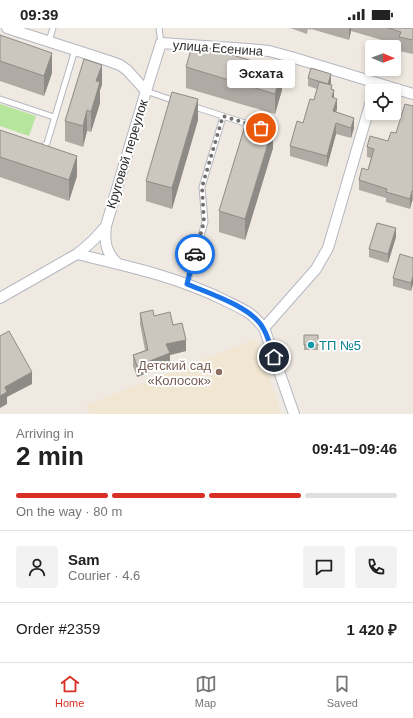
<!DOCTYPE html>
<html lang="en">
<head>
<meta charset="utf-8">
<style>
	:root { --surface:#fff; --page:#f2f2f2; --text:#222; --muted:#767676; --line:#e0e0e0; --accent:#d93025 }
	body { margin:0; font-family:Arial,sans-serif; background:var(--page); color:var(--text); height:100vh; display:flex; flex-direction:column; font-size:15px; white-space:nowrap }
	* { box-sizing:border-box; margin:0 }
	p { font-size:13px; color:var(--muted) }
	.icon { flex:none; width:22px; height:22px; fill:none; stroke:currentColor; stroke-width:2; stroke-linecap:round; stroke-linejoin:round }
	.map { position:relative; height:386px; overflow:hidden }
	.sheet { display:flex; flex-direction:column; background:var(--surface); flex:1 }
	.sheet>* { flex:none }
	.needle { width:26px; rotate:91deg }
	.tools { position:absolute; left:365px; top:12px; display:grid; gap:8px }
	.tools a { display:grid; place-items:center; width:36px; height:36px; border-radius:4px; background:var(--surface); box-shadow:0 2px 6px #0003; font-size:20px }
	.pin { position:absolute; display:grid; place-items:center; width:34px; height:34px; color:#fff; margin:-17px; border:2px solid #fff; border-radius:50%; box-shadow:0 1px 4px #0007 }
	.courier { position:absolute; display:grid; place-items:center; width:40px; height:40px; margin:-20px; border:3px solid #1a73e8; border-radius:50%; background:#fff; color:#222; box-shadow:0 1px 5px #0007 }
	.bubble { position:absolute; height:28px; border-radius:4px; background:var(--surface); box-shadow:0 2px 6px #0003; font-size:13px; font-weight:600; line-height:28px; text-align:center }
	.headline em { font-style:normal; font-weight:600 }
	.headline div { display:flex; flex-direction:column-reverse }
	.headline { display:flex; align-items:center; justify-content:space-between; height:68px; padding:0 16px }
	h1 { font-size:26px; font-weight:600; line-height:30px }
	.bar { display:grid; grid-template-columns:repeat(4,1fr); gap:6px 4px; align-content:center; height:48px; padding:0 16px }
	.bar i { height:5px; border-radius:3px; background:var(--line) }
	.bar .selected { background:var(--accent) }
	.bar p { grid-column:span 4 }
	.line { display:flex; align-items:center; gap:10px; padding:0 16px; border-top:1px solid var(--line) }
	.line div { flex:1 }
	.round { display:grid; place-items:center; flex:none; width:42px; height:42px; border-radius:4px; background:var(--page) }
	.status { display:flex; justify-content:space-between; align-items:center; height:28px; padding:0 20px; background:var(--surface); direction:ltr }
	.status svg { height:11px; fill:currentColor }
	.menu { display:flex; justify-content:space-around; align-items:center; height:56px; border-top:1px solid var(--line); background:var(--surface); font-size:11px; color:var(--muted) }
	.menu a { display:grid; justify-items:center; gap:2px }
	.menu .selected { color:var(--accent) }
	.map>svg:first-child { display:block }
</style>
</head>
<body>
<div class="status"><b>09:39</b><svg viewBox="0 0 49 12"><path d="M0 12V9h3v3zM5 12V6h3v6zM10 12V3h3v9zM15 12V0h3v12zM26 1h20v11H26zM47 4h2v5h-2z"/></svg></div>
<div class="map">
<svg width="413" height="386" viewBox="0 0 413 386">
	<rect width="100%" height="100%" fill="#efe9e1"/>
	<!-- education -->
	<path fill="#f0e6d1" d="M256,311l25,75h-191l-4,-9z"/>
	<!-- green -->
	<path fill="#b6e59e" d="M0,76l36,12 -7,20 -29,-10z"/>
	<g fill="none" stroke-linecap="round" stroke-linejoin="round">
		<!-- service casing -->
		<g stroke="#b4b7c1" stroke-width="7">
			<path id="service" d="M159,0l2,15
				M49,13l4,-13
				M146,63l29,10
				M0,71l54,18
				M192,78l59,19
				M41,120l3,-2 3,-3 28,-93
				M187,256l18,-62 -3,-35 21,-70"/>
		</g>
		<!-- minor casing -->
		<g stroke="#b4b7c1" stroke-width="12">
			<path id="minor" d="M7,0l102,33 11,4 7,5 19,21
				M106,198c-2,16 0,27 12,38
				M77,226c50,12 101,23 147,46 8,4 17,8 25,13 6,4 10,9 15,15l30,86
				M0,270l77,-44c11,-8 20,-17 29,-28l40,-135 15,-48 87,6 21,2 22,6 122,37
				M264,300l52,-59 12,-21 44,-150"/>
		</g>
		<!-- service -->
		<use href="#service" stroke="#fff" stroke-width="5"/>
		<!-- minor -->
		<use href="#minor" stroke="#fff" stroke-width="10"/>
	</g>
	<!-- wall -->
	<path fill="#afaba4" d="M290,0h123v26l-14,-3v-6l-48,-14 -2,9 -38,-11v1l-3,-1 -1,5z
		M0,7l52,38 -8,23 -44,-15z
		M186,39l96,23 -7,24 -89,-26z
		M308,50l23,4v3l3,13 3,11 -1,3 18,16 -3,10 -15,-4 -9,33 -37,-11v-10l13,-23 11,-23 3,-11 -9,-3z
		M102,57l-2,5v13l-9,29 -4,-1 -4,16 -18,-6v-20z
		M413,78v95h-1l-2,8 -24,-7v-4l-27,-8v-10l9,-10 3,-12 -4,-1v-10l21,-6 8,-8z
		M397,80l-2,10 -14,-4v-1h13z
		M198,92l-26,89 -26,-8v-20z
		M0,102l77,46 -8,25 -69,-24z
		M273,120l-28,92 -26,-8v-21z
		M396,209l-8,26 -19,-6v-8z
		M413,230v26l-2,7 -18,-5v-8z
		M140,285l14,3 19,9 13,26 -16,4v9l-33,13 -4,-11v-11l12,-5 -5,-26z
		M304,307h14v15h-14z"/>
	<!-- shaded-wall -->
	<path fill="#8e8b86" d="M349,0h2v3l-2,9z
		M52,25v20l-8,23v-20z
		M102,37v20l-2,5v13l-9,29v-20l5,-31z
		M282,42v20l-7,24v-20z
		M331,46v8l-3,11v-9z
		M334,62v10l-2,-3z
		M198,71v21l-26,89v-21z
		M337,71v10l-4,13v-11z
		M397,76v4l-2,10v-5z
		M87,82v21l-4,16v-21z
		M354,90v10l-3,10v-10z
		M336,95v11l-9,33v-11z
		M273,99v21l-28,92v-21z
		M77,128v20l-8,25v-21z
		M412,163v10l-2,8v-10z
		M396,200v9l-8,26v-9z
		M413,248v8l-2,7v-8z
		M186,312v11l-16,4v9l-33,13v-11l29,-22z
		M32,344v12l-25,13v7l-7,4v-12l5,-9z"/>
	<!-- building -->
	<path fill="#cbc7bf" stroke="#8e8b86" d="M388,0h25v12l-14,-3 2,-5z
		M0,7l52,18 -8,23 -44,-15z
		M193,15l89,27 -7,24 -89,-27z
		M84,31l18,6 -6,16 4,1 -9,30 -4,-2 -4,16 -18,-5z
		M311,40l20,6 -3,10 -20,-6z
		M319,54l13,3 -1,4 3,1 -2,7 5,2 -4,12 21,7 -3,10 -15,-5 -9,33 -37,-10 7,-25 6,2 7,-24 4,1z
		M172,64l26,7 -26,89 -26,-7z
		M394,75l3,1 -2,9h-1z
		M405,76l8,2v85h-1l-2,8 -24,-7 1,-3 -28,-9 3,-12 6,2 6,-21 -7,-2 3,-11 18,5 3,-9 5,1z
		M247,91l26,8 -28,92 -26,-8z
		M0,102l77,26 -8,24 -69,-23z
		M377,195l19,5 -8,26 -19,-5z
		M400,226l13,4v18l-2,7 -18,-5z
		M153,282l1,6 16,-4 3,13 9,-2 4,17 -20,4 4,9 -33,13 -4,-11 15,-5 -8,-37z
		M9,303l23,41 -27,15 2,5 -7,4v-60z
		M304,307h14v10h-14z"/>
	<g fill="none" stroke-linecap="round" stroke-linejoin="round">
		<!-- done -->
		<path stroke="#726f6d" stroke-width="4" stroke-dasharray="0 7.2" d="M195,226l9,-32 -2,-35 21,-71 38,12"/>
		<!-- route -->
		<path stroke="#1a73e8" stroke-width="5" d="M195,226l-8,30c21,9 65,23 76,44 5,8 8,20 11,29"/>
	</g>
	<!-- markers -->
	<circle fill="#0f9aa8" stroke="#fff" stroke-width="1.5" cx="311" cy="317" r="4"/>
	<circle fill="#8d6e63" stroke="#fff" stroke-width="1.5" cx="219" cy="344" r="4"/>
	<g text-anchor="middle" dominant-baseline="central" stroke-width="4" stroke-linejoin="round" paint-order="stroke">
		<!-- street labels -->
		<g font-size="13" fill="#2e2e2e" stroke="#fff">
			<text transform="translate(218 20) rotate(4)">улица Есенина</text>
			<text transform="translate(127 126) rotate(-73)">Круговой переулок</text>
		</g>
		<!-- culture labels -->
		<g font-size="13" fill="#0d838f" stroke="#fff" text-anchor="start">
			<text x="319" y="317">ТП №5</text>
		</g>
		<!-- education labels -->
		<g font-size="13" fill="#785e54" stroke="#fff" text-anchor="end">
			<text x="211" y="337">Детский сад<tspan x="211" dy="15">«Колосок»</tspan></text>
		</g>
	</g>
</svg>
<div class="tools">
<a><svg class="needle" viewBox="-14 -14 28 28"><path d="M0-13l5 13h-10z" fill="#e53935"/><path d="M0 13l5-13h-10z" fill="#767676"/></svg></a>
<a><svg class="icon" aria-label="locate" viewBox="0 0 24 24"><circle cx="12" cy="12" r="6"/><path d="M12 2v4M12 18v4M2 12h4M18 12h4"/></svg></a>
</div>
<div class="pin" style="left:261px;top:100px;background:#ea580c"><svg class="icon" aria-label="bag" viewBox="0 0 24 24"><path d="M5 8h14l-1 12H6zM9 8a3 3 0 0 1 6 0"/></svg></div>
<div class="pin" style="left:274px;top:329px;background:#1f2937"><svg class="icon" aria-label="home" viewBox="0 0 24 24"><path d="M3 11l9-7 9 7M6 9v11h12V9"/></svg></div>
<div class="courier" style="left:195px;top:226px"><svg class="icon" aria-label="car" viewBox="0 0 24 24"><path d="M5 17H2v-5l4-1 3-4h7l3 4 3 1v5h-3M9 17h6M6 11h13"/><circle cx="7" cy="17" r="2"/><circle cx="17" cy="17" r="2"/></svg></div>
<div class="bubble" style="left:227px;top:32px;width:68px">Эсхата</div>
</div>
<section class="sheet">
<div class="headline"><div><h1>2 min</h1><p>Arriving in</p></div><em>09:41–09:46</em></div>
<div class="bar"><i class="selected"></i><i class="selected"></i><i class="selected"></i><i></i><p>On the way · 80 m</p></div>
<div class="line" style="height:72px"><a class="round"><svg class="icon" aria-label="person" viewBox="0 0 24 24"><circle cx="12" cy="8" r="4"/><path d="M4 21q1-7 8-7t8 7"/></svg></a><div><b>Sam</b><p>Courier · 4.6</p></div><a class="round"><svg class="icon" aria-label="chat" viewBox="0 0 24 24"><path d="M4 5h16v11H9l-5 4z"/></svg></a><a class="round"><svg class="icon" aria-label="phone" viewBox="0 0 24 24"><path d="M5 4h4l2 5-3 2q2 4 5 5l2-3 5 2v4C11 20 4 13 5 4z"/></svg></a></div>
<div class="line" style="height:52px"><div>Order #2359</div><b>1 420 ₽</b></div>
</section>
<nav class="menu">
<a class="selected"><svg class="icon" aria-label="home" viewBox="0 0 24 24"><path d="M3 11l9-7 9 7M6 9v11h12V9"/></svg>Home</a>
<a><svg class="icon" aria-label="map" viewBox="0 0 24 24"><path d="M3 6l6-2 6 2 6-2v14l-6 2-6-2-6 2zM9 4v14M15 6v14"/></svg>Map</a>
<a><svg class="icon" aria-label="saved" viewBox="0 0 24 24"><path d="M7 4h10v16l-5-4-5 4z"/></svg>Saved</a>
</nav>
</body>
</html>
